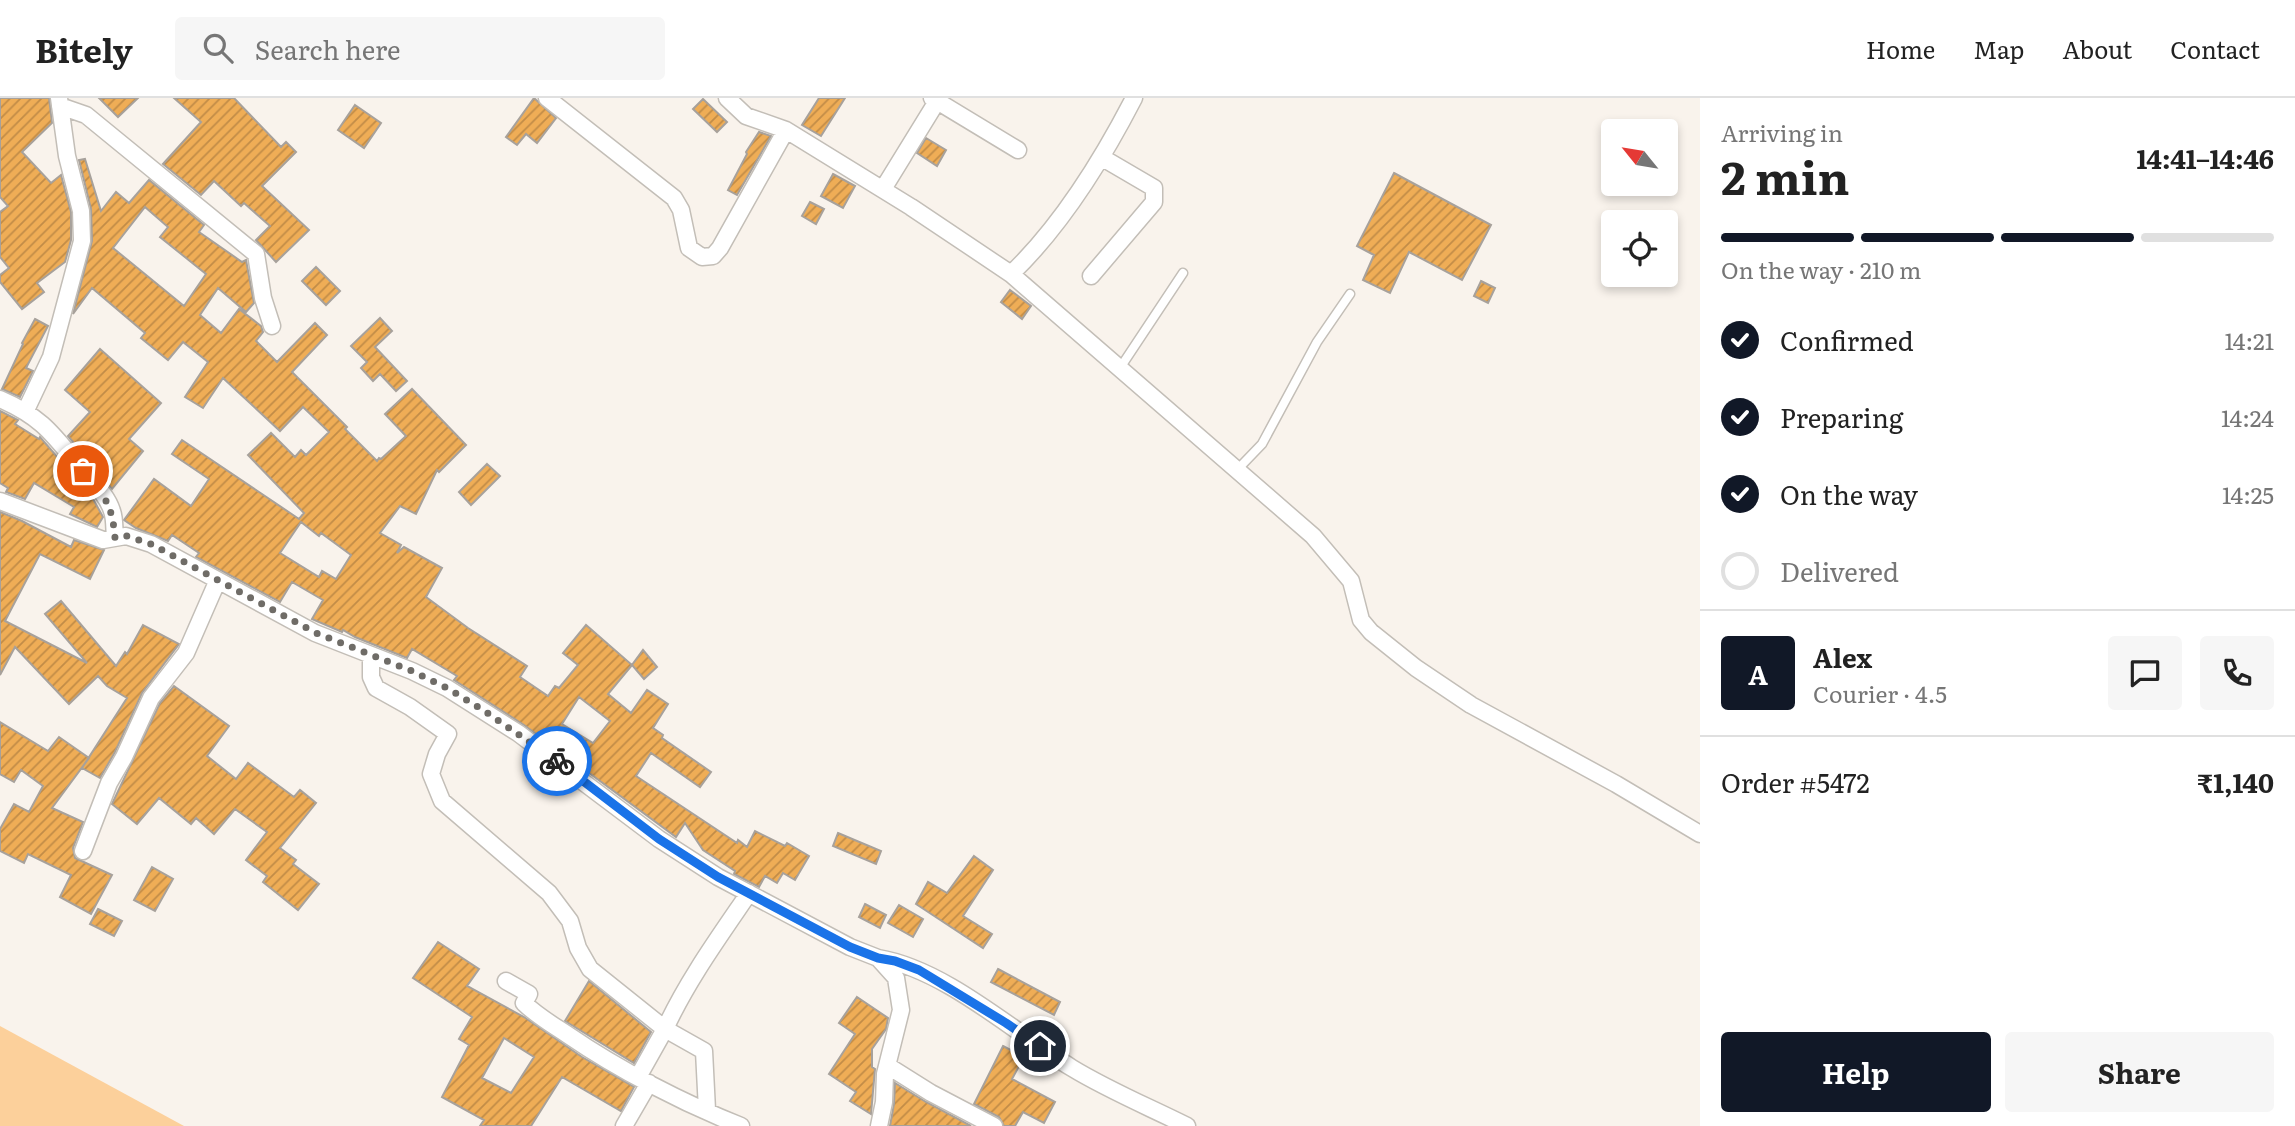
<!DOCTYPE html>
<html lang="en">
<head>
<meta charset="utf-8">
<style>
	:root { --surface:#fff; --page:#f6f6f6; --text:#222; --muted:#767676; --line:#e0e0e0; --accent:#111827 }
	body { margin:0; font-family:Literata,serif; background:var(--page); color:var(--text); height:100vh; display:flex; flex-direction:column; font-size:26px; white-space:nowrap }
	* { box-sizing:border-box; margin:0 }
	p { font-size:23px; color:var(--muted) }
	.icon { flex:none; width:38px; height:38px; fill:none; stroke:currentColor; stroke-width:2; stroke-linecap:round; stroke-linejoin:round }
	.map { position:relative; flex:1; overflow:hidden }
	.details { display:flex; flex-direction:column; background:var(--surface); width:595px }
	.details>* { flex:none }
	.needle { width:46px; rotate:300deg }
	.tools { position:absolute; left:1601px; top:21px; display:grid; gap:14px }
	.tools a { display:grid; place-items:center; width:77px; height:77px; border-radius:7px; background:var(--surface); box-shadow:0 4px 10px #0003; font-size:35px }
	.pin { position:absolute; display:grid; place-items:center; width:60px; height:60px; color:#fff; margin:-30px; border:4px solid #fff; border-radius:50%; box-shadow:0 2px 7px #0007 }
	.courier { position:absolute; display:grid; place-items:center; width:70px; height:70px; margin:-35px; border:5px solid #1a73e8; border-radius:50%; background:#fff; color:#222; box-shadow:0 2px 9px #0007 }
	.head em { font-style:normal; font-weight:700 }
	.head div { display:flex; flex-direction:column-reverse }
	.head { display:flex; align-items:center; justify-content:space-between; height:119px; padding:0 21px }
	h1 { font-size:46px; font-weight:700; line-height:52px }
	.bar { display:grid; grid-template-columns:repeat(4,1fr); gap:10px 7px; align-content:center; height:84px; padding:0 21px }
	.bar i { height:9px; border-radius:5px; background:var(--line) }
	.bar .active { background:var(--accent) }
	.bar p { grid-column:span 4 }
	.line { display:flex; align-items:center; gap:18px; padding:0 21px; border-top:2px solid var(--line) }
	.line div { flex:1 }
	.round { display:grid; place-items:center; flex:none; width:74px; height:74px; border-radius:7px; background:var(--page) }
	ol { padding:0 21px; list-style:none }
	li { display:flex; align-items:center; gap:21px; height:77px }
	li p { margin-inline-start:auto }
	li .icon { padding:7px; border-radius:50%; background:var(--accent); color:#fff; stroke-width:4 }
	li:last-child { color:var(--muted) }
	li i { width:38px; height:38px; border:4px solid var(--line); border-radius:50% }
	.button { display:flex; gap:14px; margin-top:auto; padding:14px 21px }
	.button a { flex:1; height:80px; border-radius:7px; background:var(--accent); color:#fff; font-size:28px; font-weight:700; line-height:80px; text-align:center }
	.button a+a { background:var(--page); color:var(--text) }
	header { display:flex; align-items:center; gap:42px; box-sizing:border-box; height:98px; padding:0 35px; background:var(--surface); border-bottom:2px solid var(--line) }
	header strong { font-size:33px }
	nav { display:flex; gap:38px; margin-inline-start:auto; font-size:24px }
	.search { width:490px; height:63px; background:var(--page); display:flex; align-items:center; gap:18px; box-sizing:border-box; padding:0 24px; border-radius:7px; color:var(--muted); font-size:26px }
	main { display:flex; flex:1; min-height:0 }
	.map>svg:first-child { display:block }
</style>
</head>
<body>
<header>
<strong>Bitely</strong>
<div class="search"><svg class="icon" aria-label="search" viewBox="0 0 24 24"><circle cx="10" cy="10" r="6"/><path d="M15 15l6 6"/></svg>Search here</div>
<nav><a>Home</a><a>Map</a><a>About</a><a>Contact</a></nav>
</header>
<main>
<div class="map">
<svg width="1700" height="1028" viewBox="0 0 1700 1028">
	<defs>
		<pattern id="building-hatch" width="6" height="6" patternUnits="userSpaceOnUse" patternTransform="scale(1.75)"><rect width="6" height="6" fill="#efad56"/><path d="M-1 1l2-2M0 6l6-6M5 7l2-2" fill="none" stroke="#c18c47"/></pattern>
	</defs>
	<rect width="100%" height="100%" fill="#f9f3ec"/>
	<!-- green -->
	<path fill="#fcd09b" d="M0,928l184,100h-184z"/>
	<!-- building -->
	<path fill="url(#building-hatch)" stroke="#a7a19b" stroke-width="2" fill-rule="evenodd" d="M0,0h49l3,25 -30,29 29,31 10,-8 10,37v28l-6,22 -28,21 7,9 -22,17 -22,-27v-7l9,-7 -9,-11v-45l8,-6 -8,-9z
		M99,0h39l-20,19z
		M174,0h60l47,49 5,-5 10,10 -34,34 47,44 -33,32 -20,-22 14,-14 -26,-23 -3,3 -27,-25 -13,14 -38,-31 38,-42z
		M534,0l22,20 -19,25 -11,-9 -9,11 -11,-8z
		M819,0h26l-24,38 -19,-11z
		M703,1l24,23 -10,10 -24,-23z
		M355,7l26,18 -17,25 -26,-18z
		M759,34l12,4 -34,59 -9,-5 19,-36 -1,-2z
		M926,40l20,12 -9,16 -20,-13z
		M85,61l16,52 15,-19 13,11 20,-23 55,45 -5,7 43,30 4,-2 8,43 -8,9 -28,-24 -18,27 21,18 18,-24 22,17 2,6 -7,9 21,21 38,-39 12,12 -35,37 55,55 -2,2 32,32 2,-3 2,1 25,-23 -21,-22 27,-25 54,56 -27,27 -2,-2 -21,44 -16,-8 -20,27 21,12 -4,8 7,-6 38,21 -16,29 42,31 59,38 -7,11 28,19 7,-10 4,2 19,-23 -15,-12 23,-28 46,40 -24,29 23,19 16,-23 21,14 -15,24 10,7 -1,3 49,34 -11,15 -49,-34 -15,23 101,67 1,-3 9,7 8,-16 30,15 2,-3 22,13 -14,24 -12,-7 -6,10 -12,-7 -6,11 -25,-13 1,-3 -32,-21 -18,-27 -9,14 -152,-112 -70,-45 3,-4 -45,-27 -5,9 -52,-21 -12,-7 -1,2 -30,-13 11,-19 -31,-18 -12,20 -84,-45 3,-4 -27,-18 -4,6 -32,-13 -12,-8 30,-41 37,27 18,-27 -37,-25 10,-14 117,79 5,-6 -56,-58 23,-22 24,24 6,-7 5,5 23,-23 -26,-25 -23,24 -57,-53 -20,30 -18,-11 23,-35 -25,-20 -15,18 -27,-22 4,-5 -53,-45 -19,26 19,-73 -1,-32 -12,-49zM145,109l23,20 -8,10 46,37 -22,32 -71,-58zM301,424l18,14 2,-3 30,22 -15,24 -14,-8 -3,6 -39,-24zM579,599l31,24 -17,22 -31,-19z
		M1394,75l97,52 -29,55 -53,-28 -19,41 -27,-13 11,-25 -17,-9z
		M833,76l22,12 -12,22 -22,-12z
		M810,104l14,7 -8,15 -14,-8z
		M316,169l24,24 -14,14 -24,-24z
		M1481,183l14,7 -7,15 -14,-7z
		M1010,192l21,16 -9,13 -21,-17z
		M380,220l12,13 -17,16 32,34 -11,10 -16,-17 -7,7 -12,-13 6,-6 -16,-16z
		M35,221l13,7 -22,42 7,3 -13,26 -18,-8 21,-45 -1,-1z
		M100,251l61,54 -32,36 14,12 -31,38 -44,-53 22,-24 -25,-22z
		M0,313l18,9 -3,4 24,15 1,-2 52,60 11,20 -6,10 -27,-13 4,-7 -40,-24 -9,16 -19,-7 2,-4 -8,-5z
		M487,366l13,12 -29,29 -12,-13z
		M0,414l22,9 49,26 3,-7 30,10 -14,29 -50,-25 -35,67 82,42 -42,-49 16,-13 55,65 9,-14 2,2 16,-29 36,19 -37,49 -27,59 -15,26 -18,-10 45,-70 -20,-12 -9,-10 -29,28 -54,-57 -15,28z
		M643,552l14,17 -13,12 -12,-14z
		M174,588l55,40 -22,30 29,23 12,-16 46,34 6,-7 16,13 -36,45 16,12 -3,4 26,20 -21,26 -35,-28 4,-6 -21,-16 21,-28 -32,-23 -21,25 -18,-16 -5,6 -32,-26 -22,26 -25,-20 48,-101z
		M0,624l48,29 11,-14 30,21 -37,50 31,14 -10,26 2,10 37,17 -21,39 -31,-17 11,-22 -43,-21 -4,9 -24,-12v-22l14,-25 15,8 14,-26 -22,-16 -7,12 -14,-8z
		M838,735l43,18 -5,13 -43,-18z
		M974,758l19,14 -30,46 29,18 -9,14 -67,-44 12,-22 19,11z
		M152,769l21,12 -18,32 -21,-11z
		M865,806l21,11 -6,13 -21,-11z
		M899,807l24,14 -10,18 -25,-14z
		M98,811l24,12 -8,15 -24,-12z
		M438,844l41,27 -12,17 57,31 58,40 52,30 -13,24 -59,-34 -31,49h-51l4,-6 -42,-23 27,-52 -10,-6 13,-22 -59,-39zM504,940l30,19 -23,36 -29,-15z
		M998,871l62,33 -6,13 -63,-33z
		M589,883l62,51 -17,31 -69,-42z
		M857,899l31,21 -2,11 -14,20v18l3,2 -4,45 -21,-13 6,-9 -27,-18 26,-40 -16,-11z
		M1003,948l21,11 -12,22 43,23 -11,21 -21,-11 -8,14h-11l-5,-9 -25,-13z
		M895,985l31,19 45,24h-81l4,-22z"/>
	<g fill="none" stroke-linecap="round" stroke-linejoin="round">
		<!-- service casing -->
		<g stroke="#c3beb7" stroke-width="11">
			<path id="service" d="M1120,270l63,-95
				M1236,373l26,-27 55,-102 33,-48"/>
		</g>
		<!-- minor casing -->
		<g stroke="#c3beb7" stroke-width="19">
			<path id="minor" d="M547,0l127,100 7,12 8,38 13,9 11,-1 7,-8 66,-118
				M727,0l19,18 40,14 125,77 100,67 302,262 38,45 10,39 10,12 45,36 55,37 145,79 84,50
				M932,0l86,52
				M60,8l26,9 170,139 7,44 9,28
				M883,91l56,-91
				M1011,176c51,-49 90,-112 123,-176
				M1091,178l63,-74v-14l-53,-31
				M0,301c44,19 54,37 84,73 10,12 23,23 28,39 3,8 2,18 3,27
				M26,312l25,-53 31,-116 -1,-30 -14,-55 -8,-58
				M0,403l103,39 23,-4 25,8 164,89 97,38 35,17 71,45 141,106 59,38 132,70 28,11 18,20 5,32 -16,64 -1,28 -5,24
				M371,558v21l5,11 34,19 38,27 -11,20 -6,20 11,27 107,92 21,28 8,27 12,21 75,60 -27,48
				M83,753l26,-68 15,-26 27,-59 35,-45 31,-71
				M878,860c67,11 137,75 194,110 36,22 77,39 115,58
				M506,883l23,13 -5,9c13,13 29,22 44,32 51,35 115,68 173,91
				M888,968l43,27 63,33
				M707,1012l-3,-59 -39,-22c22,-48 54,-92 84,-136
				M624,1028l25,-43"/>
		</g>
		<!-- service -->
		<use href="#service" stroke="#fff" stroke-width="8"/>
		<!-- minor -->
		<use href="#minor" stroke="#fff" stroke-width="16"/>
	</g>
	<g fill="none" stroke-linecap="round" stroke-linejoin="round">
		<!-- done -->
		<path stroke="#6f6c67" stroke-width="7" stroke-dasharray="0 12.6" d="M83,373c22,26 29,32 32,67l12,-2 24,8 165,89 96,38 35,17 36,22 74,51"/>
		<!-- route -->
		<path stroke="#1a73e8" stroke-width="9" d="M557,663l102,78 59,38 132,70 28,11 17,3 24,9 87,53 34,23"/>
	</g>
</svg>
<div class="tools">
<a><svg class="needle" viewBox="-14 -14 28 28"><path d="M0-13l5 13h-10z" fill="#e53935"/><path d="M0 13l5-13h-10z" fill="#767676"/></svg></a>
<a><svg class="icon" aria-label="locate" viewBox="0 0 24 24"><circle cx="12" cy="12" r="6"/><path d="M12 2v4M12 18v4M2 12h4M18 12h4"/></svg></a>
</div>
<div class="pin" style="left:83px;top:373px;background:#ea580c"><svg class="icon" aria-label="bag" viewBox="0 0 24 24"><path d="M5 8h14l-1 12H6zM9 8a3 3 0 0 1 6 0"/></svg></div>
<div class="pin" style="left:1040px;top:948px;background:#1f2937"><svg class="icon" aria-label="home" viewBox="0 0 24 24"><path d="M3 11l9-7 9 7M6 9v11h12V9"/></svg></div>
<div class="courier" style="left:557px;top:663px"><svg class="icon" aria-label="bike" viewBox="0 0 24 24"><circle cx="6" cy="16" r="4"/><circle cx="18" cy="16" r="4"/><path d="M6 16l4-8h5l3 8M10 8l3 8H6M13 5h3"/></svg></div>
</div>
<section class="details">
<div class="head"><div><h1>2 min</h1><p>Arriving in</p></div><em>14:41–14:46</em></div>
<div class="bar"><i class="active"></i><i class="active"></i><i class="active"></i><i></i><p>On the way · 210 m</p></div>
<ol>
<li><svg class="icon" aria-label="check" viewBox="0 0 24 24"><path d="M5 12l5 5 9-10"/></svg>Confirmed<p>14:21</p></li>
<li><svg class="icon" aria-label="check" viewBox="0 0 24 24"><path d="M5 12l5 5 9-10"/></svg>Preparing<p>14:24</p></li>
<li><svg class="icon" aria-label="check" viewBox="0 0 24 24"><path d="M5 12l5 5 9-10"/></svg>On the way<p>14:25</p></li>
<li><i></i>Delivered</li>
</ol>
<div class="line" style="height:126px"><b class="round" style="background:var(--accent);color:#fff">A</b><div><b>Alex</b><p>Courier · 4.5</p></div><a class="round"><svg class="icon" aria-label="chat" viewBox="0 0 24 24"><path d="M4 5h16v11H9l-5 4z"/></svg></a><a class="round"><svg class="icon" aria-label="phone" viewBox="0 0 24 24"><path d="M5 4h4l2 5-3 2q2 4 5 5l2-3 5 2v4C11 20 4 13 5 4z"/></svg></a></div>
<div class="line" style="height:91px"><div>Order #5472</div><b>₹1,140</b></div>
<div class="button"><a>Help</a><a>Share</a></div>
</section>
</main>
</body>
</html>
